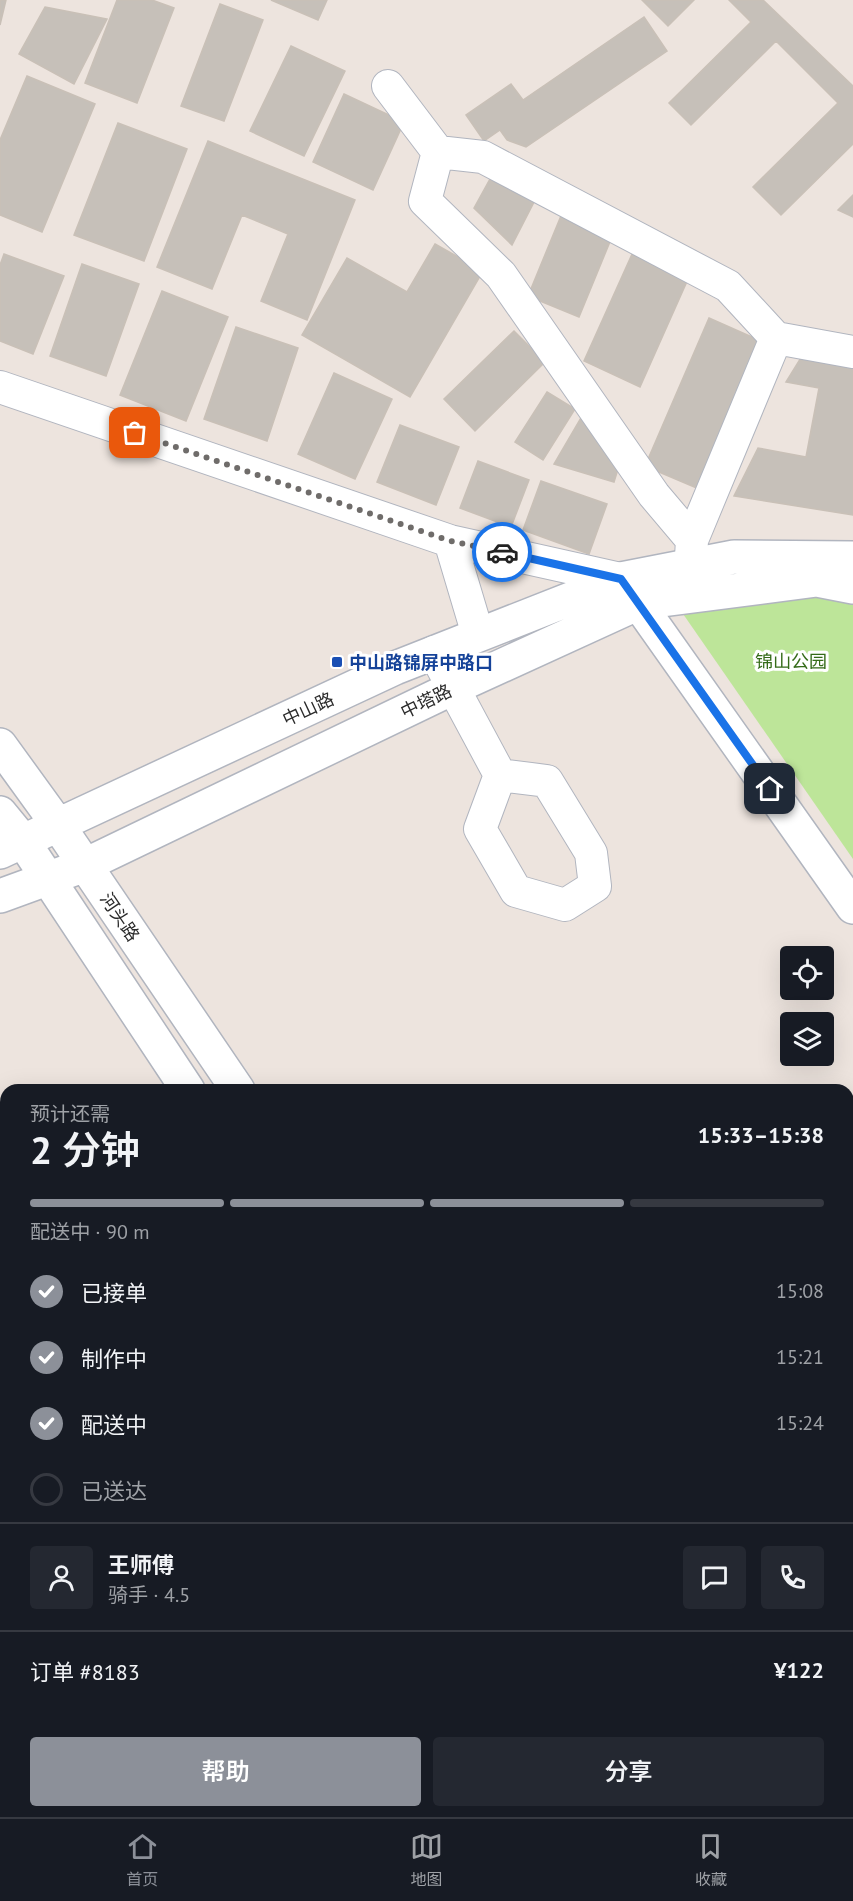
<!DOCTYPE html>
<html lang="zh">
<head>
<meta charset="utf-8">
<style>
	:root { --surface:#171b24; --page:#242831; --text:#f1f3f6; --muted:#9ea1a6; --line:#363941; --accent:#8c9099 }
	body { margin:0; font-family:"PT Sans","Noto Sans SC",sans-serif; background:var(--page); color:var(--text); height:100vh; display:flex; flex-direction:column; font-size:22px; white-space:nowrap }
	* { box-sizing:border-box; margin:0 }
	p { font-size:20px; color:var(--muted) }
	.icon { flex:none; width:33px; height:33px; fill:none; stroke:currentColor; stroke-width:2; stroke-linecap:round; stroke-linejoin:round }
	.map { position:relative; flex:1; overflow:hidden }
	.sheet { position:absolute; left:0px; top:1084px; width:854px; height:734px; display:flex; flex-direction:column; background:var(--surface); border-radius:18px 18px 0 0; box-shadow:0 6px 24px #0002 }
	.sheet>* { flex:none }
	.tools { position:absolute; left:780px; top:946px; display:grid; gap:12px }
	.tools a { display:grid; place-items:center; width:54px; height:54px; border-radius:6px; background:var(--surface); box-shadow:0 6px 24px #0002; font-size:30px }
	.pin { position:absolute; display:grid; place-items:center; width:51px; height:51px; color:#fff; margin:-26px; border-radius:12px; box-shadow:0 3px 9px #0006 }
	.courier { position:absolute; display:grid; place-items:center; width:60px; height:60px; margin:-30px; border:4px solid #1a73e8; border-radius:50%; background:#fff; color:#222; box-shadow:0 2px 8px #0007 }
	.overview em { font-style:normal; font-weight:600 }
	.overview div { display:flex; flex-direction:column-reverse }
	.overview { display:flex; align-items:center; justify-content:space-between; height:102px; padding:0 30px }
	h1 { font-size:39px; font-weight:600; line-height:45px }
	.bar { display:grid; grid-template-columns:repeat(4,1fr); gap:9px 6px; align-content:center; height:72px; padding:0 30px }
	.bar i { height:8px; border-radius:4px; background:var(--line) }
	.bar .current { background:var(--accent) }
	.bar p { grid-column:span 4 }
	.line { display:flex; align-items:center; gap:15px; padding:0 30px; border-top:2px solid var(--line) }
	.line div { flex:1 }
	.round { display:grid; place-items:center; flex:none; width:63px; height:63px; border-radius:6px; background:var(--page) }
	ol { padding:0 30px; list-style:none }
	li { display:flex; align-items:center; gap:18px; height:66px }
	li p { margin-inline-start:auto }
	li .icon { padding:6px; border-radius:50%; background:var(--accent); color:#fff; stroke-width:4 }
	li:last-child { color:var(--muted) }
	li i { width:33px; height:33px; border:3px solid var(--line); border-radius:50% }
	.cta { display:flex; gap:12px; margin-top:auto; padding:12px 30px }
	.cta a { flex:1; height:69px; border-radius:6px; background:var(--accent); color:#fff; font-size:24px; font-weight:600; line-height:69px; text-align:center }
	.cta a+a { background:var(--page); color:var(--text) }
	.tab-bar { display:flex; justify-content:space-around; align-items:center; height:84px; border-top:2px solid var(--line); background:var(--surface); font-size:16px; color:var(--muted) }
	.tab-bar a { display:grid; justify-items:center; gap:3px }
	.tab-bar .current { color:var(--accent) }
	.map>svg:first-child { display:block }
</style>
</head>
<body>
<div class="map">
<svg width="853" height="1817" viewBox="0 0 853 1817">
	<rect width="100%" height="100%" fill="#ede4de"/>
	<!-- green -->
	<path fill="#bde599" d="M835,596l18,5v258l-172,-248 32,-13z"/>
	<!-- building -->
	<path fill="#c6c0b9" stroke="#c9c0b7" stroke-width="1.5" d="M0,0h6l-6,25z
		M117,0h35l22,8 -37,95 -52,-20z
		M271,0h56l-9,20z
		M642,0h52l-26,26z
		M729,0h34l90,86v58l-72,71 -28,-28 85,-84 -62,-62 -85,84 -22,-22 82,-81z
		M220,4l43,16 -39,101 -43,-15z
		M45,7l62,12 -33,65 -55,-30z
		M644,17l23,34 -141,96 -19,-7 -7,-10 -16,11 -18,-26 45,-31 12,16z
		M291,46l54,25 -41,85 -54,-25z
		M27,76l68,28 -53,128 -42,-17v-75z
		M344,94l60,28 -31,68 -60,-28z
		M118,123l69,26 -43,112 -70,-26z
		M208,141l147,59 -48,120 -46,-19 27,-67 -46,-19 -30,74 -55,-22z
		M490,179l44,23 -22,43 -38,-37z
		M853,195v22l-15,-7z
		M563,211l51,21 -35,85 -51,-21z
		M435,244l48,27 -73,126 -108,-62 45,-77 60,34z
		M633,252l56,25 -49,110 -56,-26z
		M4,254l60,22 -31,78 -33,-13v-76z
		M82,264l57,20 -33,92 -56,-20z
		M162,291l66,26 -42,104 -66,-26z
		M709,318l54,24 -64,147 -54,-23z
		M236,327l62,21 -31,93 -63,-22z
		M514,331l31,31 -70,69 -31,-32z
		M802,356l51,8v151l-119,-19 24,-48 48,9 13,-69 -33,-6z
		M334,373l58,26 -37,80 -57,-25z
		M547,392l28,17 -32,51 -28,-18z
		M582,416l37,50 -5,16 -60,-18z
		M400,425l59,22 -23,58 -59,-23z
		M478,461l51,19 -18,47 -51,-19z
		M541,481l66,23 -18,50 -66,-24z"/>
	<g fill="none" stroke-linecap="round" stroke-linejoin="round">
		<!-- minor casing -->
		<g stroke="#b1b5bf" stroke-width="34">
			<path id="minor" d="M388,86l50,66 -13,49 76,74 153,220 38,45
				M438,152l45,5 245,129 48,52
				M0,387l450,154 171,38
				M450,541l28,94
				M691,557l1,-17 84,-202 77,14
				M434,652l66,123 -20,54 36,62 49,14 30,-19 -4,-33 -44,-72 -47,-6
				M848,1686l5,-4
				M662,1817l7,-5"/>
		</g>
		<!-- tertiary casing -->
		<g stroke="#b1b5bf" stroke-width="36">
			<path id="tertiary" d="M624,583l229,324"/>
		</g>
		<!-- secondary casing -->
		<g stroke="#b1b5bf" stroke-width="36">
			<path id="secondary" d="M0,745l58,80 180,265
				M0,813l23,28 165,249
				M0,852l395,-184 226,-89 113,-22 119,1
				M0,896l85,-31 368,-177 186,-85 178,-23 36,7
				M710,1812l4,5
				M749,1812l4,5"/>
		</g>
		<!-- minor -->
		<use href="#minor" stroke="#fff" stroke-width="32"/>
		<!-- tertiary -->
		<use href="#tertiary" stroke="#fff" stroke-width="33"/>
		<!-- secondary -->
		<use href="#secondary" stroke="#fff" stroke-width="33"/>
	</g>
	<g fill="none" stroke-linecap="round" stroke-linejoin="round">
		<!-- done -->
		<path stroke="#6f6c6a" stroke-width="6" stroke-dasharray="0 10.8" d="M135,433l315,108 52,11"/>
		<!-- route -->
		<path stroke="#1a73e8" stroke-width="8" d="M502,552l119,27 149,210"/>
	</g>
	<!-- markers -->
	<rect fill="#1a4fb4" stroke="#fff" stroke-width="2" x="331" y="656" width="12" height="12" rx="3"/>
	<g text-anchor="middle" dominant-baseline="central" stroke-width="6" stroke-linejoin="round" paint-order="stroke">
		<!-- park labels -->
		<g font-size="18" fill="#356b19" stroke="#fff">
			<text x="791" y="661">锦山公园</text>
		</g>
		<!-- transit labels -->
		<g font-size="18" font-weight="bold" fill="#164399" stroke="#fff" text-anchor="start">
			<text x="349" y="662">中山路锦屏中路口</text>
		</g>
		<!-- street labels -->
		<g font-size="18" fill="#2b2b2b" stroke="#fff">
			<text transform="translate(426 701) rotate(-26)">中塔路</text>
			<text transform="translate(308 709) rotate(-25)">中山路</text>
			<text transform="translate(120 917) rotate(56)">河头路</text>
		</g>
	</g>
</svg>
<div class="tools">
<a><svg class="icon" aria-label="locate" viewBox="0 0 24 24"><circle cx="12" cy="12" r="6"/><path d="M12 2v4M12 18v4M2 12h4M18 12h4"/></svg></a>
<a><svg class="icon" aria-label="layers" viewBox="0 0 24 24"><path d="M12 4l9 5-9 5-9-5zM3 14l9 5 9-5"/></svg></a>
</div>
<div class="pin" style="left:135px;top:433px;background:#ea580c"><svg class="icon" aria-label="bag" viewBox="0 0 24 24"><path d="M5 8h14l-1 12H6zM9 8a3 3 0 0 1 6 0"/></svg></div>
<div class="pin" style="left:770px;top:789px;background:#1f2937"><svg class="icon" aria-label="home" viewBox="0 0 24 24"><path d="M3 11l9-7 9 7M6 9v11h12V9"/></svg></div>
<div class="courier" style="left:502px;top:552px"><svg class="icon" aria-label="car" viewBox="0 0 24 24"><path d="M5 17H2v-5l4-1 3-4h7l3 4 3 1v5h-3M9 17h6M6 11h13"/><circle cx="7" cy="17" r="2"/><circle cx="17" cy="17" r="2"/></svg></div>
<section class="sheet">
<div class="overview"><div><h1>2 分钟</h1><p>预计还需</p></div><em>15:33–15:38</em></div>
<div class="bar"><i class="current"></i><i class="current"></i><i class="current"></i><i></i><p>配送中 · 90 m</p></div>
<ol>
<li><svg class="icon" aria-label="check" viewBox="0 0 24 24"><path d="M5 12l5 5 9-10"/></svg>已接单<p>15:08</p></li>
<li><svg class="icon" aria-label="check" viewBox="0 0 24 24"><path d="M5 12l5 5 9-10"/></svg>制作中<p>15:21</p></li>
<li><svg class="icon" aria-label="check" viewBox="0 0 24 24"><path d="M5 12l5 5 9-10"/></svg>配送中<p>15:24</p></li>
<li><i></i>已送达</li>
</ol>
<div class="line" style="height:108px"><a class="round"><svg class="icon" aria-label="person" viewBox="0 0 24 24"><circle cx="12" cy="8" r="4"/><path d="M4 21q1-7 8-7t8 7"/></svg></a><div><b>王师傅</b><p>骑手 · 4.5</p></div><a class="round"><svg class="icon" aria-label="chat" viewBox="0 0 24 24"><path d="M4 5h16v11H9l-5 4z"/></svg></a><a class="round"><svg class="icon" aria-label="phone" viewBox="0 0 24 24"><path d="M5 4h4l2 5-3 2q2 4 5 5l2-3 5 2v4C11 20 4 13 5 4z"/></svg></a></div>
<div class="line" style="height:78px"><div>订单 #8183</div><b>¥122</b></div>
<div class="cta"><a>帮助</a><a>分享</a></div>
</section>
</div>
<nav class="tab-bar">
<a class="current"><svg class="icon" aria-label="home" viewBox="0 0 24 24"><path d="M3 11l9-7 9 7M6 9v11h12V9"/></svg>首页</a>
<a><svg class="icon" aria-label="map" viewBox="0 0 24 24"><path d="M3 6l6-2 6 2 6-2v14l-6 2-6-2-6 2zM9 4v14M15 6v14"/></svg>地图</a>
<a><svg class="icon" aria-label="saved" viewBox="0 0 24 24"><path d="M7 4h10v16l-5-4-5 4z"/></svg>收藏</a>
</nav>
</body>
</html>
